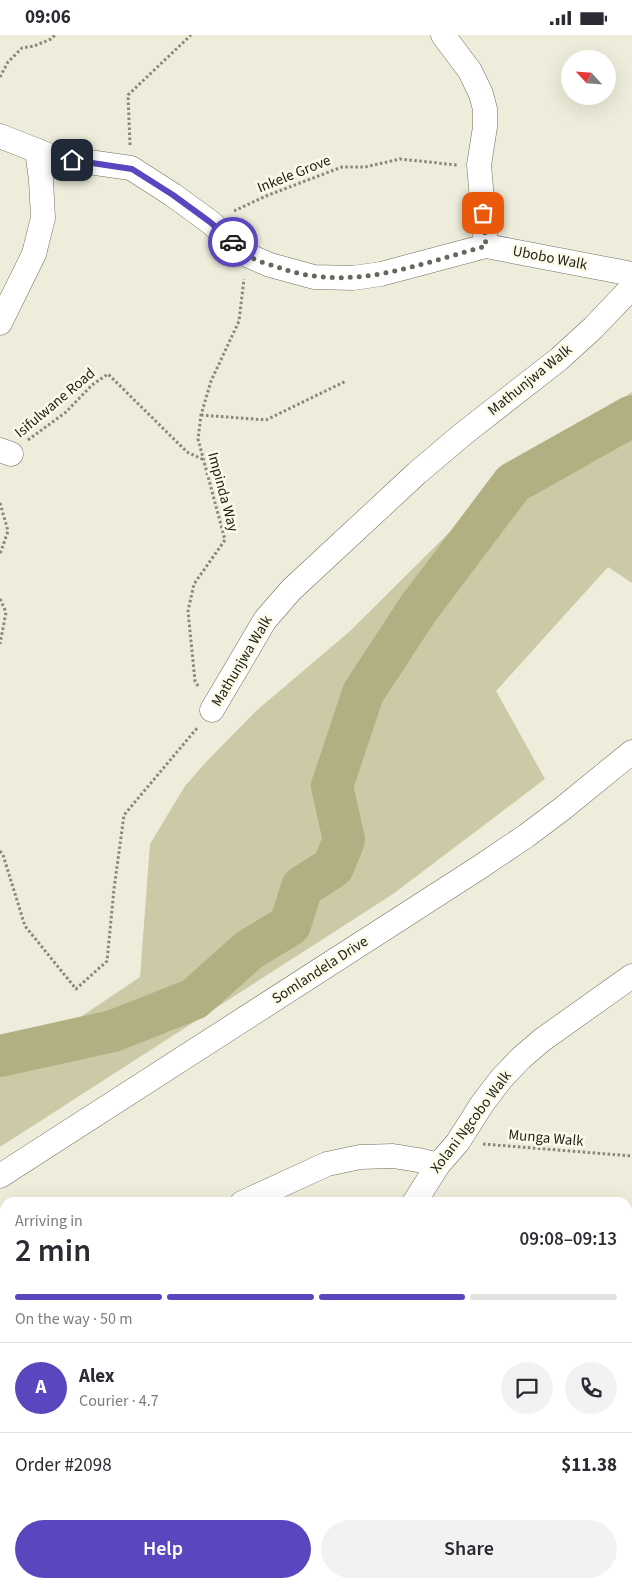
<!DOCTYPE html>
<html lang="en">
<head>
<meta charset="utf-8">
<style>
	:root { --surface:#fff; --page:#f2f2f3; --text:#2b2b33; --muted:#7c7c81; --line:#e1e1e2; --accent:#5a46be }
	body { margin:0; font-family:"Source Sans 3",sans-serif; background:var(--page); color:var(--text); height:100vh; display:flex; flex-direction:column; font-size:19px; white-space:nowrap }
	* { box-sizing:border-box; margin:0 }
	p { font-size:16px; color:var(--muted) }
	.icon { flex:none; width:28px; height:28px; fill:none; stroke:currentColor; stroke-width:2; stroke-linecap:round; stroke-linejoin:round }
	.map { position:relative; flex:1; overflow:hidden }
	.side { position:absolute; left:0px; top:1162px; width:632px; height:391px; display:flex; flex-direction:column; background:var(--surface); border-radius:15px 15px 0 0; box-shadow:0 5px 20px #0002 }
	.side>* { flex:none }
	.needle { width:32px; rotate:296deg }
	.fabs { position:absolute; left:561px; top:15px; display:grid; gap:10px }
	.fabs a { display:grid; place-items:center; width:55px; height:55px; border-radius:50%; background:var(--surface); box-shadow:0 5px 20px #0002; font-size:25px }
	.pin { position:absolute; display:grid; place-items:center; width:42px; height:42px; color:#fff; margin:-21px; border-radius:10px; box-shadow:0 2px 8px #0006 }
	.courier { position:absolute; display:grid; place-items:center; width:50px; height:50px; margin:-25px; border:4px solid #5a46be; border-radius:50%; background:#fff; color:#222; box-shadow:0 1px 6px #0007 }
	.summary em { font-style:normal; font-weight:600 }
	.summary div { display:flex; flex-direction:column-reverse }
	.summary { display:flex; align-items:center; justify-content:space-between; height:85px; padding:0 15px }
	h1 { font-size:32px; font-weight:600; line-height:38px }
	.bar { display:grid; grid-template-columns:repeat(4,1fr); gap:8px 5px; align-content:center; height:60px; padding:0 15px }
	.bar i { height:6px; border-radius:4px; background:var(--line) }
	.bar .current { background:var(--accent) }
	.bar p { grid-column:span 4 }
	.line { display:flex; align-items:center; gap:12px; padding:0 15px; border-top:1px solid var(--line) }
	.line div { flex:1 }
	.round { display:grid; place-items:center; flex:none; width:52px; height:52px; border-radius:26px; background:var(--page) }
	.cta { display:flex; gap:10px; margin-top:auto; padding:10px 15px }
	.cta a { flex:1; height:58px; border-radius:30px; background:var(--accent); color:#fff; font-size:20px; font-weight:600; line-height:58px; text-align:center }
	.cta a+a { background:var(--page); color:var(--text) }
	.status { display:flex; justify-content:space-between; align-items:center; height:35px; padding:0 25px; background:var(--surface); direction:ltr }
	.status svg { height:14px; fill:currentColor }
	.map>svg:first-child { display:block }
</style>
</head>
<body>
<div class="status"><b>09:06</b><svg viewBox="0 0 49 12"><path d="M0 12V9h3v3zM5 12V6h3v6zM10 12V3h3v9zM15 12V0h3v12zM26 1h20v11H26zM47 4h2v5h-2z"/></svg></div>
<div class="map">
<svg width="632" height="1553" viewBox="0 0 632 1553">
	<rect width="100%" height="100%" fill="#eeeddb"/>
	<!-- green -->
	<path fill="#cbc9a6" d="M632,357v191l-24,-16 -112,124 49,88 -152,115 -393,253v-76l140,-94 10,-133 35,-58 23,-26 48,-49 93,-79 138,-137z"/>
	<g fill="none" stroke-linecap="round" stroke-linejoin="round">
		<!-- river -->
		<path stroke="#b2b082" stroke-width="42" d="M0,1021l113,-25 81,-32 55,-49 41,-25 12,-38 31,-20 11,-27 -12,-54 31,-93 55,-84 95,-126 119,-67"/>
		<!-- minor casing -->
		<g stroke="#706f5f" stroke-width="25">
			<path id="minor" d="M443,0l27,36 11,23 4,15v18l-6,38 7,81
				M0,101l53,21 78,11 42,27 37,27 37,33 23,10 44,12 39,1 28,-4 105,-28 146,28
				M0,288l34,-69 9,-36 -2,-38 -4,-30
				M0,415l11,4
				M212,675l53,-90 26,-30 126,-117 46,-39 96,-75 34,-31 39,-41
				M0,1141l480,-309 46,-31 36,-27 70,-57
				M242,1168l85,-39 33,-7 33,-1 25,4 20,5
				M414,1168l24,-38 20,-23 24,-38 19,-25 20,-21 21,-18 90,-64
				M628,1377l4,-5
				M0,1382l5,-6
				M628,1525l4,1
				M258,1549l2,4
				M364,1553l7,-4"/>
		</g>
		<!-- path -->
		<path stroke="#88877b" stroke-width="3" stroke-dasharray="2.5 2.5" stroke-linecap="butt" d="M0,42l8,-15 14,-14 12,-2 17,-7 4,-4
			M130,110l-2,-50 63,-60
			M234,176l32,-15 76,-29h23l35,-8 57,6
			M201,380l65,5 80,-39
			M28,405l38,-28 26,-27 16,-11 79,78 15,7
			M0,468l8,28 -8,23
			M0,564l6,13 -6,32
			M198,651l-3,-5 -7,-70 6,-27 31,-44 -27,-101 3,-24 10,-34 28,-60 5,-42
			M0,816l3,4 22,71 51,63 31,-28 7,-72 10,-74 74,-88
			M483,1109l149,12"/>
		<!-- minor -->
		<use href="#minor" stroke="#fff" stroke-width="24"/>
	</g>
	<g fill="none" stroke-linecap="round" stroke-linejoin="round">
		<!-- done -->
		<path stroke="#67675c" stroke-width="5" stroke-dasharray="0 9" d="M233,207c5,4 9,10 14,13 11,7 25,10 36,14 70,23 136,-5 203,-23l-3,-33"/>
		<!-- route -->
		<path stroke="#5a46be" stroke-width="6" d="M72,125l60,9 41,26 37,27 23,20"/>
	</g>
	<g text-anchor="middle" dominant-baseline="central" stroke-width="5" stroke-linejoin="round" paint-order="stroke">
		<!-- street labels -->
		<g font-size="15" fill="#1f1f18" stroke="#fbfbe8">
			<text transform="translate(294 139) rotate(-22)">Inkele Grove</text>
			<text transform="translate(550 223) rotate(11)">Ubobo Walk</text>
			<text transform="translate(530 345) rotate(-39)">Mathunjwa Walk</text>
			<text transform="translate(55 368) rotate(-40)">Isifulwane Road</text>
			<text transform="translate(223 457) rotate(75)">Impinda Way</text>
			<text transform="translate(242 626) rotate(-59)">Mathunjwa Walk</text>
			<text transform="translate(320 935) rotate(-33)">Somlandela Drive</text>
			<text transform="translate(471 1087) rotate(-53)">Xolani Ngcobo Walk</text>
			<text transform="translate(546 1103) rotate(5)">Munga Walk</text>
		</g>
	</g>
</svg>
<div class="fabs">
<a><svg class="needle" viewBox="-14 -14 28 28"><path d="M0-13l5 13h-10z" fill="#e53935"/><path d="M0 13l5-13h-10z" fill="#7c7c81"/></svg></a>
</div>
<div class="pin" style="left:483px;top:178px;background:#ea580c"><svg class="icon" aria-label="bag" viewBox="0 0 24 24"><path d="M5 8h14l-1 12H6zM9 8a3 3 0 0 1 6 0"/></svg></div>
<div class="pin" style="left:72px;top:125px;background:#1f2937"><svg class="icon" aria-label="home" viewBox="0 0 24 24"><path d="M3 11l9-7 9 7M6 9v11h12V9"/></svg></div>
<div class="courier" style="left:233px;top:207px"><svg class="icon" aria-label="car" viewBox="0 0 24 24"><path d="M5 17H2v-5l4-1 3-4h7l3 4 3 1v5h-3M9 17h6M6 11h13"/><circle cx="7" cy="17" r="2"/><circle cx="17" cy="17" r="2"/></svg></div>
<section class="side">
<div class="summary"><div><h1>2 min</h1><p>Arriving in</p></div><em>09:08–09:13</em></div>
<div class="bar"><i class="current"></i><i class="current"></i><i class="current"></i><i></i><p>On the way · 50 m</p></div>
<div class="line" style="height:90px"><b class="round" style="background:var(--accent);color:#fff">A</b><div><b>Alex</b><p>Courier · 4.7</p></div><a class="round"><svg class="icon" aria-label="chat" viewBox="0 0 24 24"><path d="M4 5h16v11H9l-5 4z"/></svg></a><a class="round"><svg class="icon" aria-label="phone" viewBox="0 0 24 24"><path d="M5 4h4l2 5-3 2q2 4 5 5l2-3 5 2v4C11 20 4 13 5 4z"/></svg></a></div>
<div class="line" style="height:65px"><div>Order #2098</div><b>$11.38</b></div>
<div class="cta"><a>Help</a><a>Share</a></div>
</section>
</div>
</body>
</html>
